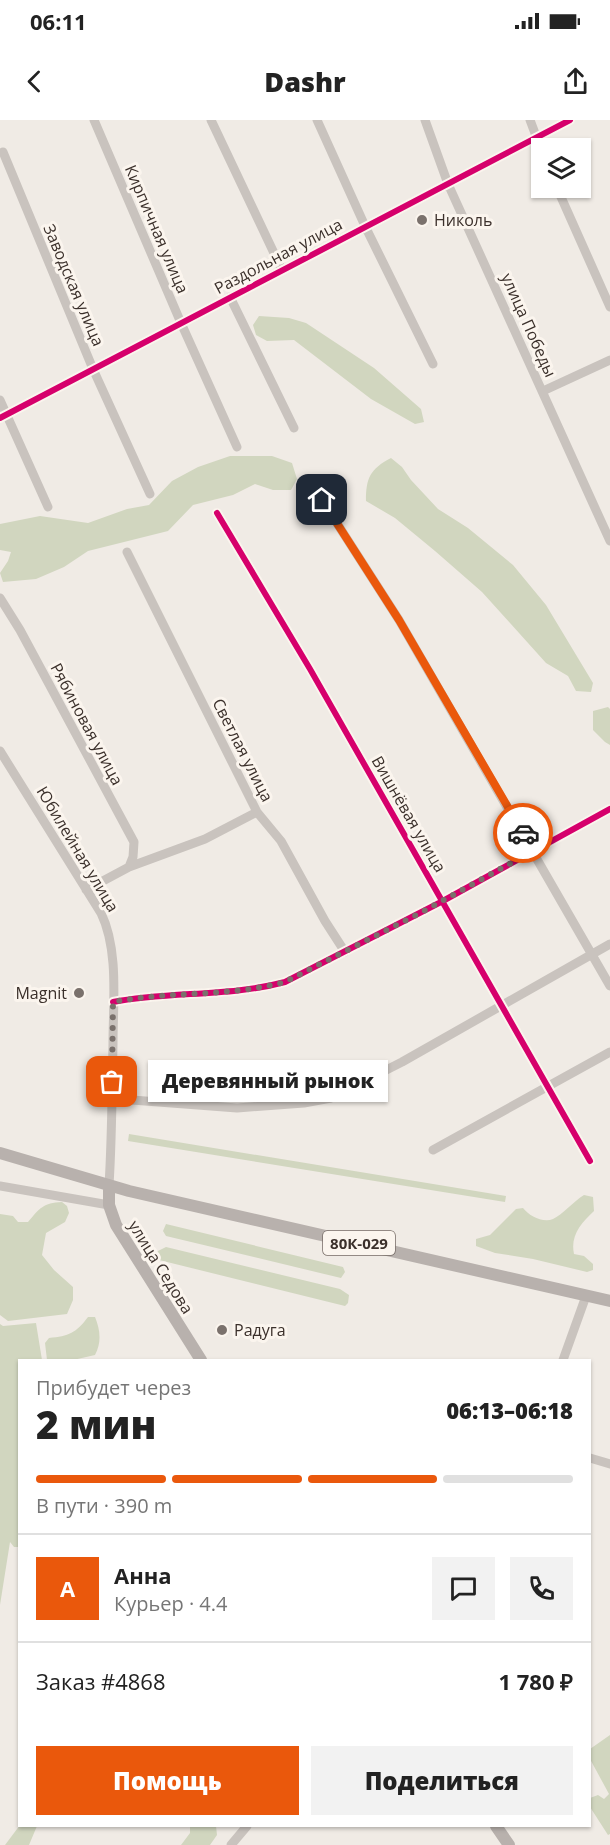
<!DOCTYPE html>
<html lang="ru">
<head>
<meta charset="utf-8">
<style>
	:root { --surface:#fff; --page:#f2f2f2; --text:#222; --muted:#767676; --line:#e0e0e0; --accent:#ea580c }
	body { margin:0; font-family:"Open Sans",sans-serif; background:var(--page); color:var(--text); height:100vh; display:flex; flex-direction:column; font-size:22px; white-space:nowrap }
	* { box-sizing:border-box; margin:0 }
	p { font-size:20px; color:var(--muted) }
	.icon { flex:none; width:33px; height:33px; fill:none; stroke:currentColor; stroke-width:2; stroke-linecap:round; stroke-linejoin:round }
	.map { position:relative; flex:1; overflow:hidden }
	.details { position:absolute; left:18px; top:1239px; width:573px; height:468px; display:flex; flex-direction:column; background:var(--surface); border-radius:0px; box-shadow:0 2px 4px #0004 }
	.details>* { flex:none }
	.tools { position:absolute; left:531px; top:18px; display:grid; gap:12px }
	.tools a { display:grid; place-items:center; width:60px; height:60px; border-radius:0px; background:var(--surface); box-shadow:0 2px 4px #0004; font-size:30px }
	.pin { position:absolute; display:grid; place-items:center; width:51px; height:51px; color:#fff; margin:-26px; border-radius:12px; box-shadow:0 3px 9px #0006 }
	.courier { position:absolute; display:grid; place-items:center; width:60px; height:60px; margin:-30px; border:4px solid #ea580c; border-radius:50%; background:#fff; color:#222; box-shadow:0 2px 8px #0007 }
	.bubble { position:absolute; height:42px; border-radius:0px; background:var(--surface); box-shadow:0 2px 4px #0004; font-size:20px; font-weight:800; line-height:42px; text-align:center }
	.overview em { font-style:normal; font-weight:800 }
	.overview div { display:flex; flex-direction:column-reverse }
	.overview { display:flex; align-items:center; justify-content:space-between; height:102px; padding:0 18px }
	h1 { font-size:39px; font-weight:800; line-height:45px }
	.bar { display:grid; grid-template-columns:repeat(4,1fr); gap:9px 6px; align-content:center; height:72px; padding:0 18px }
	.bar i { height:8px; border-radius:4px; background:var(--line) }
	.bar .current { background:var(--accent) }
	.bar p { grid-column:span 4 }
	.line { display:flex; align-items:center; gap:15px; padding:0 18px; border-top:2px solid var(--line) }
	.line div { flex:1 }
	.round { display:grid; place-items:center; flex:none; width:63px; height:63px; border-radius:0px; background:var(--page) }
	.button { display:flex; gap:12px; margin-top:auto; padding:12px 18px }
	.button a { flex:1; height:69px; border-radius:0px; background:var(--accent); color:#fff; font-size:24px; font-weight:800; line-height:69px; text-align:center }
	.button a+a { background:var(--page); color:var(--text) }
	.status { display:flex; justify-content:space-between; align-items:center; height:42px; padding:0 30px; background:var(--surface); direction:ltr }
	.status svg { height:16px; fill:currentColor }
	header { display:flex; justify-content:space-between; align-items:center; height:78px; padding:0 18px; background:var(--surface); font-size:27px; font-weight:800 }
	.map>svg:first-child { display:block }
</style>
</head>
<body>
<div class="status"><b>06:11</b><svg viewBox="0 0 49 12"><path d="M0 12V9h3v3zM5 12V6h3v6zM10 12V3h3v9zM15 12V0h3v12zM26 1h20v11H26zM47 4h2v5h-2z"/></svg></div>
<header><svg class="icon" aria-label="back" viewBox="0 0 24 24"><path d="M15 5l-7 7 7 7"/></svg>Dashr<svg class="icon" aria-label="share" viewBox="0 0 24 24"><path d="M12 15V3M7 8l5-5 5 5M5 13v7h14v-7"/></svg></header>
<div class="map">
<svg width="610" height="1725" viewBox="0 0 610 1725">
	<rect width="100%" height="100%" fill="#f0ebe5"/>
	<!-- green -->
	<path fill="#d1d6bf" d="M259,196l30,2 17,5 68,45 47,41 3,13 -9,2 -44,-25 -77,-59 -27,1 -11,-6 -3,-10z
		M230,336h42l20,7 5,16 -6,11h-18l-18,-6 -22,11 -40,10 -25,26 -80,20 -24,16 -28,12 -33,3 -3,-9 8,-12 3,-9 -11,-2v-26l40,-8 48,7 39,-14 22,-4 23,-24 26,-14z
		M391,338l11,9 9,13 27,29 30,19 45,37 33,40 47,78 -2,9 -15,-1 -8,-15 -22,-13 -64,-71 -47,-41 -40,-33 -29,-17c0,-23 4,-32 25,-43z
		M608,587l2,2v36l-5,-3 -12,-12v-19z
		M129,1014l377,62 -1,6 -377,-61z
		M584,1075l9,2 1,14c-13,12 -24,25 -20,43l10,2 9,8v6l-6,2 -54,-13 -38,-6 -19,-7v-7l14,-4 26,-26 7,-1c6,8 20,15 30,11 9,-4 21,-18 31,-24z
		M62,1082l5,4 2,7 -4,9 -19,11 -4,22 12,15 19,17v13l-6,14 -59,7 -8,-6v-101l13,2 5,6h10c12,-14 15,-19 34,-20z
		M166,1104l177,43 2,5 -4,6 -175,-42 -3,-5z
		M166,1127l174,42 9,6 -1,8 -3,3 -186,-46 -2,-5 1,-4z
		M88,1197h7c5,12 7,25 0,38l-22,5h-26l-2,-17 4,-5c20,-2 27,-5 39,-21z
		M36,1203l6,37h-22l-1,187h-5l-4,-5 -10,63v-281l3,2z
		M610,1615v99l-2,1 -18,-28v-9l8,-3 6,4 5,-5 -19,-35v-10z
		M20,1705l17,1 -8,19h-24z
		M190,1706h26l1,9 -7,10h-29l9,-12z"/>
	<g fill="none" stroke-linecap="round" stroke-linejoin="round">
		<!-- minor -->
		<path stroke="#c9c3be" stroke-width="9" d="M94,0l87,203 56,124
			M211,0l71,150
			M317,0l48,106 68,138
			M425,0l23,64 162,357
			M530,0l12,32
			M3,32l90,217 57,125
			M557,68l53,119
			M230,177l64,131
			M543,271l67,-31
			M0,280l48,107
			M0,298l570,-298
			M322,380l77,120 211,366
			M217,393l93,156 280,492
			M127,432l130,260 24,29 44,80 20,31
			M0,478l20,32 114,212 -1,15 -4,10
			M0,631l101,162c18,37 12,90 12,131 -1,47 -1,94 -4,141
			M86,770l43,-23 76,-28 52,-27
			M113,882c57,-11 116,-5 172,-20l156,-80 169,-93
			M112,982l20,-2 105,8 67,-5 27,-5 71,-36 208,-118
			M433,1030l177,-98
			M0,1066l109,19
			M563,1240l23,-64
			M590,1338l20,6
			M231,1725l16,-19"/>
		<!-- major -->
		<path stroke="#b8b1ad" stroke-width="12" d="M0,1033l129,38 481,110
			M109,1065v20l7,20 85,135
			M496,1706l13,19"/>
		<!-- cycleway casing -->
		<g stroke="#fbf5ee" stroke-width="10">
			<path id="cycleway" d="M0,298l570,-298
				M217,393l93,156 280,492
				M113,882c57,-11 116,-5 172,-20l156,-80 169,-93"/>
		</g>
		<!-- cycleway -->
		<use href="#cycleway" stroke="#d6006c" stroke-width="6"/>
	</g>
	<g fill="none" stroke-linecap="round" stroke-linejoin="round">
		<!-- done -->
		<path stroke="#7a716c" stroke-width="6" stroke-dasharray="0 10.8" d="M112,962l1,-80c57,-11 116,-5 172,-20l137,-70 111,-61 -10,-18"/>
		<!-- route -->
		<path stroke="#ea580c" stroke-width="8" d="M322,380l77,120 124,213"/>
	</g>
	<!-- markers -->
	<g fill="#7a716c" stroke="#fbf5ee" stroke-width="2">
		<circle cx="422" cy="100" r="6"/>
		<circle cx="79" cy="873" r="6"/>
		<circle cx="222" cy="1210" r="6"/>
	</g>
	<g text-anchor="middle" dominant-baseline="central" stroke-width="6" stroke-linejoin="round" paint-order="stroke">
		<!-- shield labels -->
		<rect fill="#fbf5ee" stroke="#756b66" stroke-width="1.5" x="323" y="1111" width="72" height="24" rx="4.5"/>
		<g font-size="15" font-weight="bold" fill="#3b302b">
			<text x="359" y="1123">80К-029</text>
		</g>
		<!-- poi labels -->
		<g font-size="16" fill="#3b302b" stroke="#fbf5ee" text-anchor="start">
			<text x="434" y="100">Николь</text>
			<text x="67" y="873" text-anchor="end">Magnit</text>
			<text x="234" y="1210">Радуга</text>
		</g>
		<!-- street labels -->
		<g font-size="16" fill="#3b302b" stroke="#fbf5ee">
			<text transform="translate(157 109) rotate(67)">Кирпичная улица</text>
			<text transform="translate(278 136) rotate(-28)">Раздольная улица</text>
			<text transform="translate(74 165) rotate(67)">Заводская улица</text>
			<text transform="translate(529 205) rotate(66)">улица Победы</text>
			<text transform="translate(87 604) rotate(62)">Рябиновая улица</text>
			<text transform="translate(243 630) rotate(63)">Светлая улица</text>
			<text transform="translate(409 694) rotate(60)">Вишнёвая улица</text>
			<text transform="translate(78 729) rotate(59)">Юбилейная улица</text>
			<text transform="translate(161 1147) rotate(58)">улица Седова</text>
		</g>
	</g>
</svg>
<div class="tools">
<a><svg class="icon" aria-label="layers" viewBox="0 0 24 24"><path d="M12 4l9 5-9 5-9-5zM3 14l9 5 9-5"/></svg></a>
</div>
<div class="pin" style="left:112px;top:962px;background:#ea580c"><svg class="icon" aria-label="bag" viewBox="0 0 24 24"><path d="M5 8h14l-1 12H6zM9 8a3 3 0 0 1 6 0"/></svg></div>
<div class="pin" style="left:322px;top:380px;background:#1f2937"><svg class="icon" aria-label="home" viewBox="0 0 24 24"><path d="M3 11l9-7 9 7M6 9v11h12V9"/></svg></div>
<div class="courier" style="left:523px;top:713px"><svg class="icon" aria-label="car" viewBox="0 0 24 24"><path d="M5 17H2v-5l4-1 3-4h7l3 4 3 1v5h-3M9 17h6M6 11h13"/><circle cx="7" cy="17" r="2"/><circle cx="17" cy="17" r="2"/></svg></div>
<div class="bubble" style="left:148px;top:940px;width:240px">Деревянный рынок</div>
<section class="details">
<div class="overview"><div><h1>2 мин</h1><p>Прибудет через</p></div><em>06:13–06:18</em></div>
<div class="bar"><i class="current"></i><i class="current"></i><i class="current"></i><i></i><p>В пути · 390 m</p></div>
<div class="line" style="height:108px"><b class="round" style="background:var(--accent);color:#fff">А</b><div><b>Анна</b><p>Курьер · 4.4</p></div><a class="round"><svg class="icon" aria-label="chat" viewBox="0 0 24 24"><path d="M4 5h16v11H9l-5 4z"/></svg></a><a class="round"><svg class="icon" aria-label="phone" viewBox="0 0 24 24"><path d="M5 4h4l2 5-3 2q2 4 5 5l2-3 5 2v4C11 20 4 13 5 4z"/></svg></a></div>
<div class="line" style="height:78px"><div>Заказ #4868</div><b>1 780 ₽</b></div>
<div class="button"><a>Помощь</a><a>Поделиться</a></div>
</section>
</div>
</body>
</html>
